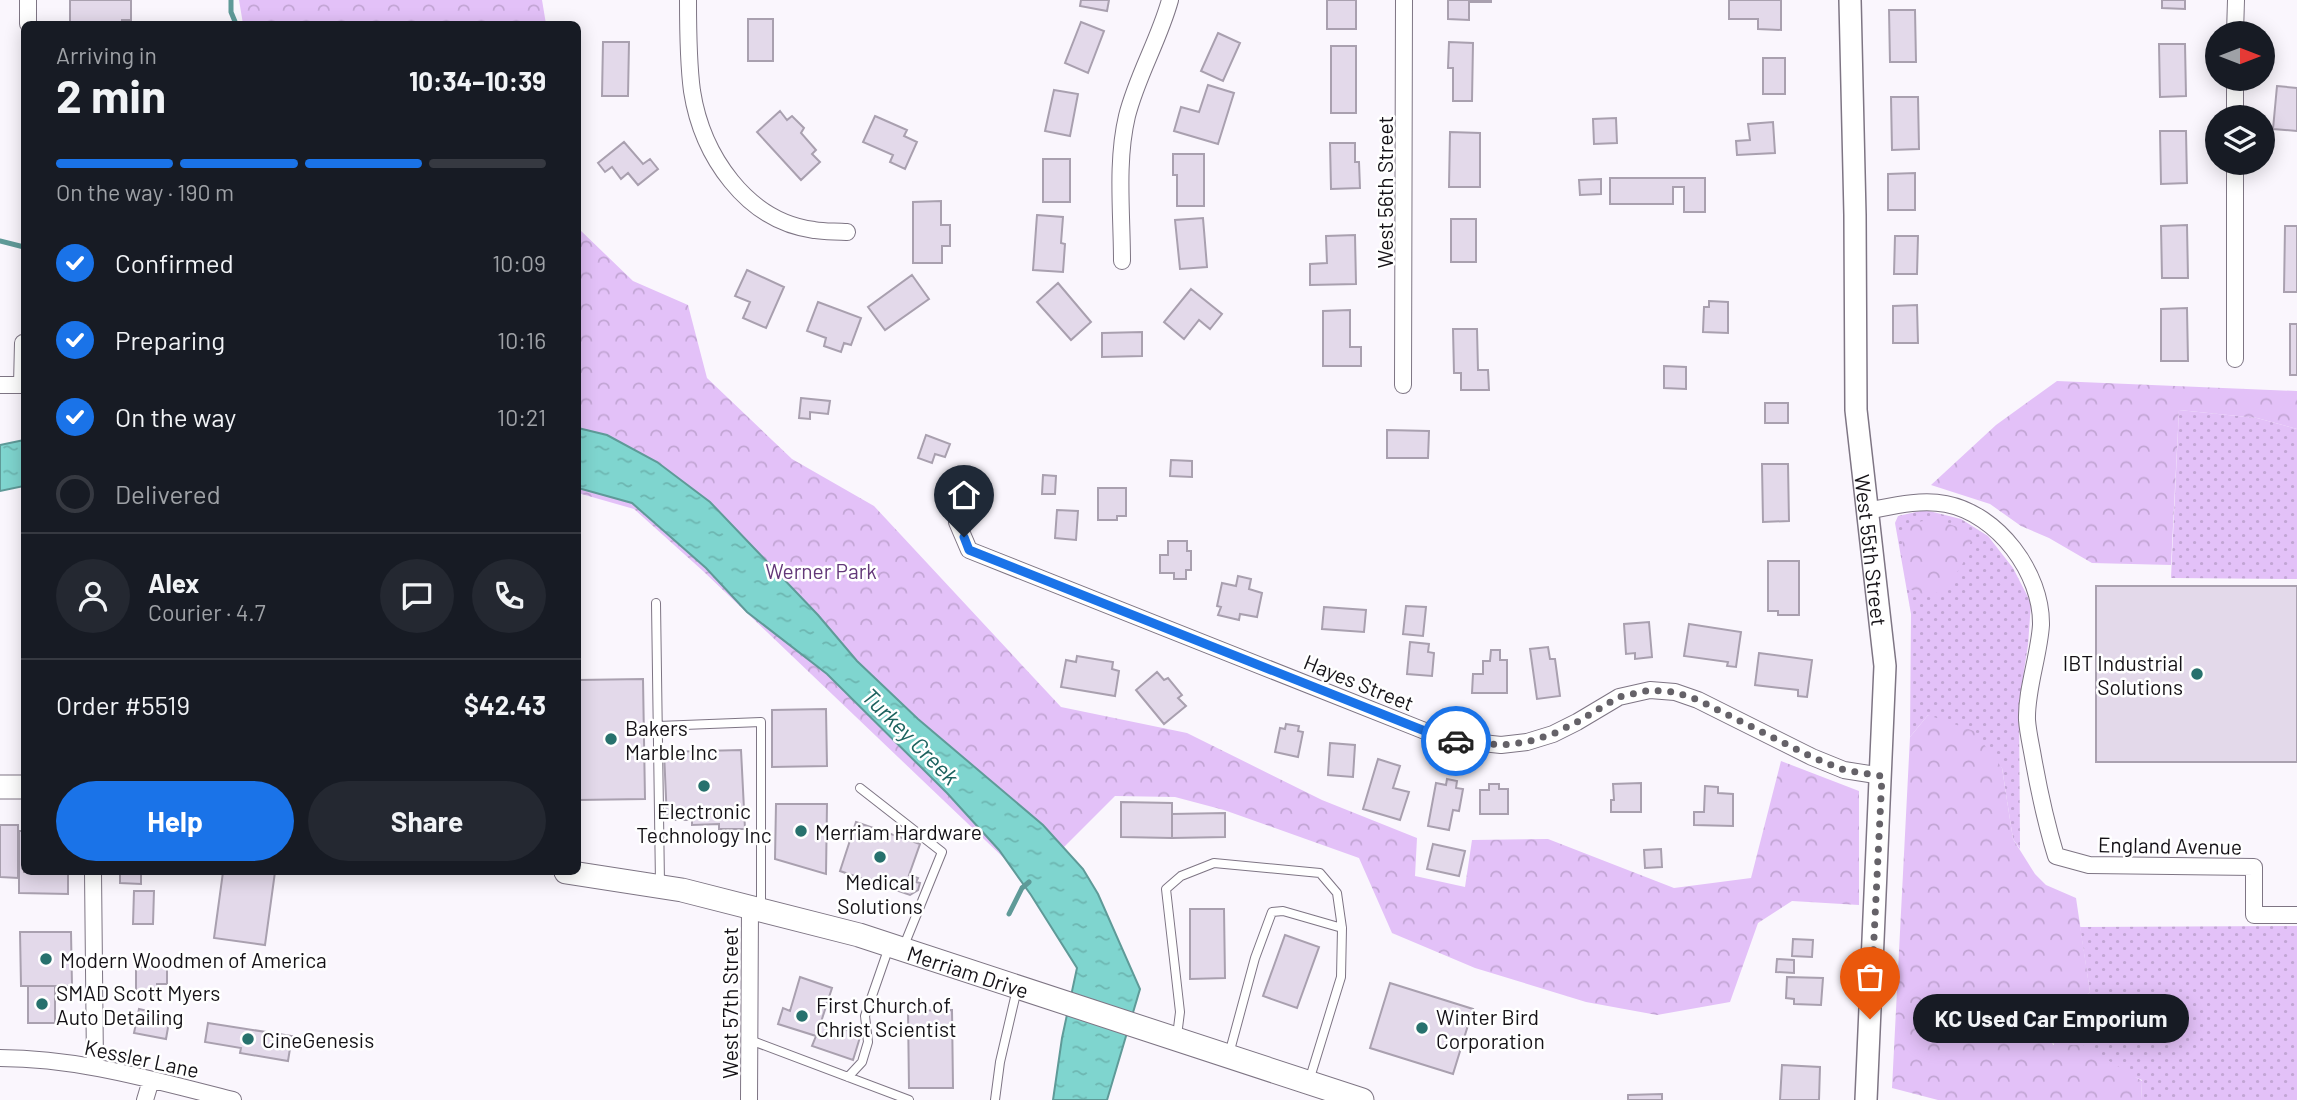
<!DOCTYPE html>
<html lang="en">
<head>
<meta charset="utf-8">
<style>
	:root { --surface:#171b24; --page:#242831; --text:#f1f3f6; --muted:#9ea1a6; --line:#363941; --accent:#1a73e8 }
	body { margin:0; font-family:Barlow,sans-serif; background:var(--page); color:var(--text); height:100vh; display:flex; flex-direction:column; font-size:26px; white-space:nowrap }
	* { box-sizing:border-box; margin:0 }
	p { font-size:23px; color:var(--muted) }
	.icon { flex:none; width:38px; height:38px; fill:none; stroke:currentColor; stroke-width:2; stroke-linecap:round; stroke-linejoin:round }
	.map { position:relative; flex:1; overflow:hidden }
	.drawer { position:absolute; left:21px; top:21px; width:560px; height:854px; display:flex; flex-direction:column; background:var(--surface); border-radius:10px; box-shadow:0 4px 18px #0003 }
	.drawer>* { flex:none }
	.needle { width:46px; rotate:90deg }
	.controls { position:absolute; left:2205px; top:21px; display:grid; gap:14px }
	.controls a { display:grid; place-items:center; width:70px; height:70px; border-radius:50%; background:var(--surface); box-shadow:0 4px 18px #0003; font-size:35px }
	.pin { position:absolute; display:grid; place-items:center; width:60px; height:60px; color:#fff; margin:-72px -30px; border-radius:50% 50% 50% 0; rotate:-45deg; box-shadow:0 0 7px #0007 }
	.pin .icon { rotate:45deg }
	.courier { position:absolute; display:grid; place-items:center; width:70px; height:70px; margin:-35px; border:5px solid #1a73e8; border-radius:50%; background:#fff; color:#222; box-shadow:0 2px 9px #0007 }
	.bubble { position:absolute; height:49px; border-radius:24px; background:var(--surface); box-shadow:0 4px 18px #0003; font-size:23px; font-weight:700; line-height:49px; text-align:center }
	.summary em { font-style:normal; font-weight:700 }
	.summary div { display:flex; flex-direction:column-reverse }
	.summary { display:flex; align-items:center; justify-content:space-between; height:119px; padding:0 35px }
	h1 { font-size:46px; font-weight:700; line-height:52px }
	.bar { display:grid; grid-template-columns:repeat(4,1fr); gap:10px 7px; align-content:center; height:84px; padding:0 35px }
	.bar i { height:9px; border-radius:5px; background:var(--line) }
	.bar .selected { background:var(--accent) }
	.bar p { grid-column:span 4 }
	.line { display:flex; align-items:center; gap:18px; padding:0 35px; border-top:2px solid var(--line) }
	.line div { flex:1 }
	.round { display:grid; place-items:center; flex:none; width:74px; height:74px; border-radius:37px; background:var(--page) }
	ol { padding:0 35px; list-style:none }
	li { display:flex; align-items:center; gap:21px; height:77px }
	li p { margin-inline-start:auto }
	li .icon { padding:7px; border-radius:50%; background:var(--accent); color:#fff; stroke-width:4 }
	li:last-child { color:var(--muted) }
	li i { width:38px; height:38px; border:4px solid var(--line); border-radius:50% }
	.action { display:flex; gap:14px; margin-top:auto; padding:14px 35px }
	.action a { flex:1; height:80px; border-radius:42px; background:var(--accent); color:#fff; font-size:28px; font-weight:700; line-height:80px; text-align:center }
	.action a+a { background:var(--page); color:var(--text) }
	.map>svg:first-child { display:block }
</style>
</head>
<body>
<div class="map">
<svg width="2297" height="1100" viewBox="0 0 2297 1100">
	<defs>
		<pattern id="grass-dots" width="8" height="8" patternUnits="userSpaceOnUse" patternTransform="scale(1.75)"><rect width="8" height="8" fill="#e3c1f8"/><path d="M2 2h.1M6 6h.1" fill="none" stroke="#c2a5d4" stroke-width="1.8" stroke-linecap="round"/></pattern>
		<pattern id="forest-crowns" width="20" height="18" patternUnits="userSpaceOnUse" patternTransform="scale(1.75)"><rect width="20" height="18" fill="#e3c1f8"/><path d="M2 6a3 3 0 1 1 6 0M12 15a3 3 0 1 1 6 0" fill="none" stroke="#c2a5d4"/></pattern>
		<pattern id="water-ripples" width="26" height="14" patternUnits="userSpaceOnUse" patternTransform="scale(1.75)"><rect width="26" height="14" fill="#7fd5cf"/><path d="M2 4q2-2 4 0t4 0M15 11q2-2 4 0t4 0" fill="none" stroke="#6db6b1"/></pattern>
	</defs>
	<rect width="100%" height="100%" fill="#faf6fd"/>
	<!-- grass -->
	<path fill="url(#grass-dots)" d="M2179,410l78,8 40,11v150l-126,-1z
		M1925,510l36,9 27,17 25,32 18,35 -3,42 -9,57 1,147 -7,-10 -11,-71 -74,-53 -18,22 1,-123 -16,-91 3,-7z
		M2297,926v174h-156l1,-20 -88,-35 -6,-18 42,-35 -10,-65z"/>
	<!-- forest -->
	<path fill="url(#forest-crowns)" d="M239,0h303l4,24h-303z
		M578,228l55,53 55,24 19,73 85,81 82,47 187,201 126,26 135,67 95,38 -2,38 50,11 7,-47 76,-1 126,49 77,-10 30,-117 78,30v114l-67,-4 -34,22 -28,79 -73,13 -71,-13 -111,-34 -83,-35 -33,-75 -135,-48 -49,-13 -60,-1 -86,86 -326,-311 -69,-62 -56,-16z
		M2057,381l240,10v38l-40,-11 -78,-8 -8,155 -79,-2 -43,-25 -28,-12 -31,-22 -59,-19 65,-60z
		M1935,519l39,14 -11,30 -14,22 -19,12 -23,-9 -5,-52 4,-12z
		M1928,715l46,16 28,37 11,71 22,35 11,11 30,13 14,94 -42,35 5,18h30l59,36 -1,19h-203l-46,-12 18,-351z"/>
	<!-- water -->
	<path fill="url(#water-ripples)" stroke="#5f9a98" stroke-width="2" d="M578,428l29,7 50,27 53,40 108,113 39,46 61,58 125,106 40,44 15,25 42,95 -33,111h-54l9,-62 15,-70 -46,-73 -32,-45 -52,-57 -120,-119 -80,-62 -41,-44 -74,-65 -54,-15z
		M24,440v46l-24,5v-46z"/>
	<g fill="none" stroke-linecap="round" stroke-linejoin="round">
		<!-- stream -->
		<path stroke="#5f9a98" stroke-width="5" d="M231,0v12l5,12
			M0,241l24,6
			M1009,914l13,-26 7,-6"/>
	</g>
	<!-- building -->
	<path fill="#e3d9ea" stroke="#a9a0af" stroke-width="2" d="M70,0h61v20h-9v4h-52z
		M1081,0h28l-2,11 -27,-5z
		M1327,0h29v29h-29z
		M1448,0h43v2h-22v18l-21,-1z
		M1729,0h52v30l-23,-1v-10h-29z
		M2162,0h23v9l-23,-1z
		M1889,10h26l1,52h-26z
		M748,19h25v42h-25z
		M1081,22l23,9 -16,42 -23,-10z
		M1218,33l22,10 -17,38 -22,-10z
		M603,42h26l-1,54h-26z
		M1449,42l24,1 -1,58h-19v-33h-5z
		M2159,44h26l1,52 -26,1z
		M1331,46h25v67h-25z
		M1763,58h22v36h-22z
		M1208,85l26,8 -16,51 -44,-13 7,-24 18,5z
		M2277,86l20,2v43l-24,-2z
		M1054,90l24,4 -8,42 -25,-5z
		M1891,97h27l1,52 -27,1z
		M780,111l7,9 5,-4 12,12 -3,5 15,17 -4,4 8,8 -19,18 -44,-48z
		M875,116l32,14 -3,6 13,6 -12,27 -15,-7 3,-7 -30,-13z
		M1616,118l1,25 -23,1 -1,-25z
		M1773,122l2,31 -38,2 -1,-14 14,-1 -2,-16z
		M2160,131h26l1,52 -26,1z
		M1450,132l30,1v54h-31z
		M624,142l19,22 7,-5 8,10 -20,16 -10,-12 -7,6 -9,-12 -7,5 -7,-9z
		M1330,143h25v19h4l1,26 -29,1z
		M1173,154h31v52h-27v-31h-4z
		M1043,159h27v43h-27z
		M1915,173v37h-27v-36z
		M1610,178h95v34h-21v-25h-11v17h-63z
		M1601,179v15l-21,1 -1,-15z
		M941,201v24h9v21h-8v17h-29v-61z
		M1037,215l26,2 -2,26 4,1 -2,28 -30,-2z
		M1203,218l4,49 -27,2 -5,-49z
		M1451,219h25v43h-25z
		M2187,225l1,53h-26l-1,-52z
		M2285,226h12v66h-13z
		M1355,235l1,49 -46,1v-21l17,-1 -1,-27z
		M1895,236h23l-1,38h-23z
		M747,270l37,17 -18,41 -23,-10 7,-16 -15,-6z
		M912,275l17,24 -44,31 -17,-23z
		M1058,283l33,39 -20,18 -34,-38z
		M1191,289l31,25 -12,15 -11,-9 -15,19 -20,-17z
		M1709,301l19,1v31l-25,-1 1,-25h5z
		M818,302l43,16 -10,27 -7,-2 -3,9 -17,-6 2,-8 -19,-7z
		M1917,305l1,38h-25v-37z
		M2187,308l1,53h-27v-52z
		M1350,310v37h11v19h-38v-55z
		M2290,324h7v51h-7z
		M1453,329h24l1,41h10l1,20h-28v-17h-7z
		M1142,332v24l-40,1v-24z
		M1664,366l22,1v22l-22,-1z
		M801,398l29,3 -2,13 -18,-2v7l-11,-1z
		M1765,403h23v20h-23z
		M1387,430l42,1 -1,27h-41z
		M926,435l24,9 -5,13 -10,-3 -3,9 -14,-5z
		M1171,460l21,1v16l-22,-1z
		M1762,464h26l1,57 -26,1z
		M1043,475l13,1 -1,18h-13z
		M1098,488h28v28h-9v4h-19z
		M1057,510l21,1 -2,29 -21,-2z
		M1168,541h19v10h4v19h-5v9h-12v-6h-14v-18h8z
		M1768,561h31v54h-21v-4h-10z
		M1238,576l13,3 -2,10 13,4 -5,24 -17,-3 -1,6 -21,-5 3,-8 -4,-1 5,-23 14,3z
		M2096,586h201v176h-201z
		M1406,606l20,1 -3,29 -20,-2z
		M1324,607l42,3 -2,22 -42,-3z
		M1649,622l3,35 -17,2v-6l-9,1 -2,-30z
		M1689,624l52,8 -5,35 -9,-1 1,-4 -44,-6z
		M1410,642l19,2 -1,8 6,1 -2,23 -25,-2z
		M1548,647l2,12h5l5,37 -23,3 -7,-50z
		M1491,650h9v10h7v33h-35l1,-19h10v-13h7z
		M1759,653l53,7 -5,37 -9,-1v-6l-43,-5z
		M1077,656l36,6 -1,7 7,2 -4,25 -54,-9 5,-27 10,2z
		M1157,672l7,8 4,-2 14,17 -4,3 8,8 -22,18 -28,-34z
		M643,679l2,120 -67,1v-120z
		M826,709l1,57 -55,1v-57z
		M1286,724l13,2 -1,5 5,1 -5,25 -23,-5 5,-24 5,1z
		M1330,743l25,2 -2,32 -25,-2z
		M741,750l4,79h-26v-5l-27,1v-5h-25l-3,-68z
		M1378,759l22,7 -7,22 16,4 -9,28 -37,-11z
		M1447,779l10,2 -1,7 7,1 -4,22 -6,-1 -4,20 -21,-4 8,-43 10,2z
		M1641,783v29h-30v-12h3l-1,-16z
		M1489,784h10v5h9v25h-28v-24h9z
		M1705,786l13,1v6l15,1v32l-39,-1v-13h10z
		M1121,802l51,1v35l-51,-1z
		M776,804h51l-1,70 -51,-15z
		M1225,813v24l-53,1v-24z
		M856,822l64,22 -11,31 9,3 -2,4 4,1 -2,7 -8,5 -70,-24z
		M0,825h18v53l-18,-1z
		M19,831h5v41h44v22l-49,-1z
		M1433,844l32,7 -6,25 -32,-7z
		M1661,849l1,18 -17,1 -1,-18z
		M120,872h21v12l-21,-1z
		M223,872h52l-10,73 -51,-7z
		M134,891h20l-1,33h-20z
		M1190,909h34l1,69 -35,1z
		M20,932h51l1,54h-51z
		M1285,935l34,12 -22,61 -34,-12z
		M1793,939l20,1 -1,17 -20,-1z
		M1777,959l17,1v13l-18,-1z
		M167,966v18h-10v10h-21v-27z
		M800,977l32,11 -11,34 40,12 -8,26 -41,-14 4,-10 -38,-12 5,-16 7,3z
		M1787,977l36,1 -2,27 -27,-1v-5l-8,-1z
		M1390,983l83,26 -20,65 -83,-26z
		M28,986h27v37h-27z
		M139,1009l31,7 -4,23 -32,-6z
		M952,1010l1,78h-44l-1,-77z
		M208,1023l84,13 -4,25 -48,-8 1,-5 -36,-6z
		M1782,1065l38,2 -1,33h-39z
		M1662,1094v6h-34v-5z"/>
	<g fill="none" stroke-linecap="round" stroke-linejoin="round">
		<!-- service casing -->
		<g stroke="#7e7584" stroke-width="10">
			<path id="service" d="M656,603l4,281
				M658,726l103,-4v185
				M860,788l82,64 -39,96
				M1177,1036l3,-24 -14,-123 15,-13 33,-13 106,10 17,20 5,35 -1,49 -32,104
				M750,1040l159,60
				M1229,1054l26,-96 17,-46 11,-1 59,17
				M848,1077l14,-15 6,-20 -3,-26 24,-69
				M995,1100l5,-38 17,-73"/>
		</g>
		<!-- minor casing -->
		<g stroke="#7e7584" stroke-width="18">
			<path id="minor" d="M688,0c0,30 0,61 4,91 10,64 54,130 122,139 11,2 22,1 33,2
				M28,24v-24
				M2235,33l1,-33
				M2235,117v-38
				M1122,261c0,-47 -6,-99 5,-145 10,-40 32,-76 43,-116
				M2235,359v-196
				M0,385h22l1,-42
				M1403,385l1,-385
				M1867,511c26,-5 53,-12 79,-7 52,10 96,69 95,121 -2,31 -15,65 -14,95 1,13 4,25 6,37 6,34 13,66 23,99l33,9 165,2v48h43
				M957,522l12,28 476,189 56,6 26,-3 26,-8 24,-12 42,-25 31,-7 25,2 23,8 114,57 32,13 38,6
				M93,872l2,194
				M0,1058c80,0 156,23 233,42
				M145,1100l6,-20
				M749,1100l1,-194"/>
		</g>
		<!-- tertiary casing -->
		<g stroke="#7e7584" stroke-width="24">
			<g id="tertiary">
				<path id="s1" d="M1850,0l5,215 1,195 29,256 -19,434"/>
			</g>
		</g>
		<!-- secondary casing -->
		<g stroke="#7e7584" stroke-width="25">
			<g id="secondary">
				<path d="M0,787h24"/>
				<path id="s2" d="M566,872l116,18 177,45 503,165"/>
			</g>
		</g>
		<!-- service -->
		<use href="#service" stroke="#fff" stroke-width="8"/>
		<!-- minor -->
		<use href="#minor" stroke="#fff" stroke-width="16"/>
		<!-- tertiary -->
		<use href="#tertiary" stroke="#fff" stroke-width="21"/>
		<!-- secondary -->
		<use href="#secondary" stroke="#fff" stroke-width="23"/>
	</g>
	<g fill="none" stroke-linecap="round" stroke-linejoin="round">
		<!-- done -->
		<path stroke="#656268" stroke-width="7" stroke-dasharray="0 12.6" d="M1456,741l45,4 26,-3 26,-8 24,-12 42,-25 31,-7 25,2 23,8 114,57 32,13 38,6 -12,243"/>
		<!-- route -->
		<path stroke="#1a73e8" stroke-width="9" d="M964,537l5,13 476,189 11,2"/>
	</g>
	<!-- markers -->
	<g fill="#27716d" stroke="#fff" stroke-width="2.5">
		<circle cx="2197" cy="674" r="7"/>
		<circle cx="611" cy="739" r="7"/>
		<circle cx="704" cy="786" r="7"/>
		<circle cx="801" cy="831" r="7"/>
		<circle cx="880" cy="857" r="7"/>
		<circle cx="46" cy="959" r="7"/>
		<circle cx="42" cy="1004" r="7"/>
		<circle cx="802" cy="1016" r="7"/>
		<circle cx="1422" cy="1028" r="7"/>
		<circle cx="248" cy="1039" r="7"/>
	</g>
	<g text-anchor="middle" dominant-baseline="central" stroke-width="5" stroke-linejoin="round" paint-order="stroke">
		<!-- street labels -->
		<g font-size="21" fill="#151217" stroke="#fff">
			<text transform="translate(1384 192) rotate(-90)">West 56th Street</text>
			<text stroke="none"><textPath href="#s1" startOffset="551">West 55th Street</textPath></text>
			<text transform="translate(1359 682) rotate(22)">Hayes Street</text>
			<text transform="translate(2170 845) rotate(1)">England Avenue</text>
			<text stroke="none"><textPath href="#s2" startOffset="415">Merriam Drive</textPath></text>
			<text transform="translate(729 1003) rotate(-90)">West 57th Street</text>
			<text transform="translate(142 1058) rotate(12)">Kessler Lane</text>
		</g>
		<!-- park labels -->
		<g font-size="21" fill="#633879" stroke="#fff">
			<text x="821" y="570">Werner Park</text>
		</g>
		<!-- poi labels -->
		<g font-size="21" fill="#151217" stroke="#fff" text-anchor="start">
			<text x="2183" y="662" text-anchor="end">IBT Industrial<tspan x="2183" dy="24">Solutions</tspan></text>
			<text x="625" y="727">Bakers<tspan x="625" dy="24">Marble Inc</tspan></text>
			<text x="704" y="810" text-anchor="middle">Electronic<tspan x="704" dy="24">Technology Inc</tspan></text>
			<text x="815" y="831">Merriam Hardware</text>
			<text x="880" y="881" text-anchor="middle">Medical<tspan x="880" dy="24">Solutions</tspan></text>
			<text x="60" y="959">Modern Woodmen of America</text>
			<text x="56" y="992">SMAD Scott Myers<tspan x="56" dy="24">Auto Detailing</tspan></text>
			<text x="816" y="1004">First Church of<tspan x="816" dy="24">Christ Scientist</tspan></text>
			<text x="1436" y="1016">Winter Bird<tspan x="1436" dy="24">Corporation</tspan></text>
			<text x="262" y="1039">CineGenesis</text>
		</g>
		<!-- water labels -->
		<g font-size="23" font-style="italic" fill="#1d635f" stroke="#fff">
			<text transform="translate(911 736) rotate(45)">Turkey Creek</text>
		</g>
	</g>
</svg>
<div class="controls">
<a><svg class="needle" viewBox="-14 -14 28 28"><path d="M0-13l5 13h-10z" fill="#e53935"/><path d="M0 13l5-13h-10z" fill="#9ea1a6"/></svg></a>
<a><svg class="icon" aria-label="layers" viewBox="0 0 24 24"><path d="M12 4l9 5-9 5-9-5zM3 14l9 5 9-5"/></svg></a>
</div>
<div class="pin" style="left:1870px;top:1019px;background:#ea580c"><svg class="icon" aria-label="bag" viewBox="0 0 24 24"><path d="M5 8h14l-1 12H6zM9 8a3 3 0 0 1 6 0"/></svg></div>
<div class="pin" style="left:964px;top:537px;background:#1f2937"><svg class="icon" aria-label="home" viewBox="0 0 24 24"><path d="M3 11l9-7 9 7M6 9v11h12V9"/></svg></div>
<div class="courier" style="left:1456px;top:741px"><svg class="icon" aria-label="car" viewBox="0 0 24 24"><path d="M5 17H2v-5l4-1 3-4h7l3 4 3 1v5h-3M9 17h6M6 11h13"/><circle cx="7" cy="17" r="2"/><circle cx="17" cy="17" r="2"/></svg></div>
<div class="bubble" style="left:1913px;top:994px;width:276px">KC Used Car Emporium</div>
<section class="drawer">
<div class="summary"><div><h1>2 min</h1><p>Arriving in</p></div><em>10:34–10:39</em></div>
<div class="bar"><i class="selected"></i><i class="selected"></i><i class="selected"></i><i></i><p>On the way · 190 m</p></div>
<ol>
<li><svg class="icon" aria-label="check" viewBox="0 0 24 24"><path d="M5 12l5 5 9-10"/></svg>Confirmed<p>10:09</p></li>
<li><svg class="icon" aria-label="check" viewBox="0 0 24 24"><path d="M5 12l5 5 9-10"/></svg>Preparing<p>10:16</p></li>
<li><svg class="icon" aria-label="check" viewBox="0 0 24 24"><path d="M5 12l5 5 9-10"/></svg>On the way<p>10:21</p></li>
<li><i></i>Delivered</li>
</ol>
<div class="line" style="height:126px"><a class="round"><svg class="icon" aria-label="person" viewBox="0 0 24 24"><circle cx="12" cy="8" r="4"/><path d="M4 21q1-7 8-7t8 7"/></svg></a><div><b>Alex</b><p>Courier · 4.7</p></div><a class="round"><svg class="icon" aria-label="chat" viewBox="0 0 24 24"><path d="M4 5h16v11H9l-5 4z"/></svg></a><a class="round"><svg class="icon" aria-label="phone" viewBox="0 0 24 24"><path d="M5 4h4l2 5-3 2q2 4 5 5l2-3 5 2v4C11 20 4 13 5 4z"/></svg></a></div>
<div class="line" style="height:91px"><div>Order #5519</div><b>$42.43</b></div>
<div class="action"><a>Help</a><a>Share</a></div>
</section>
</div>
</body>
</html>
